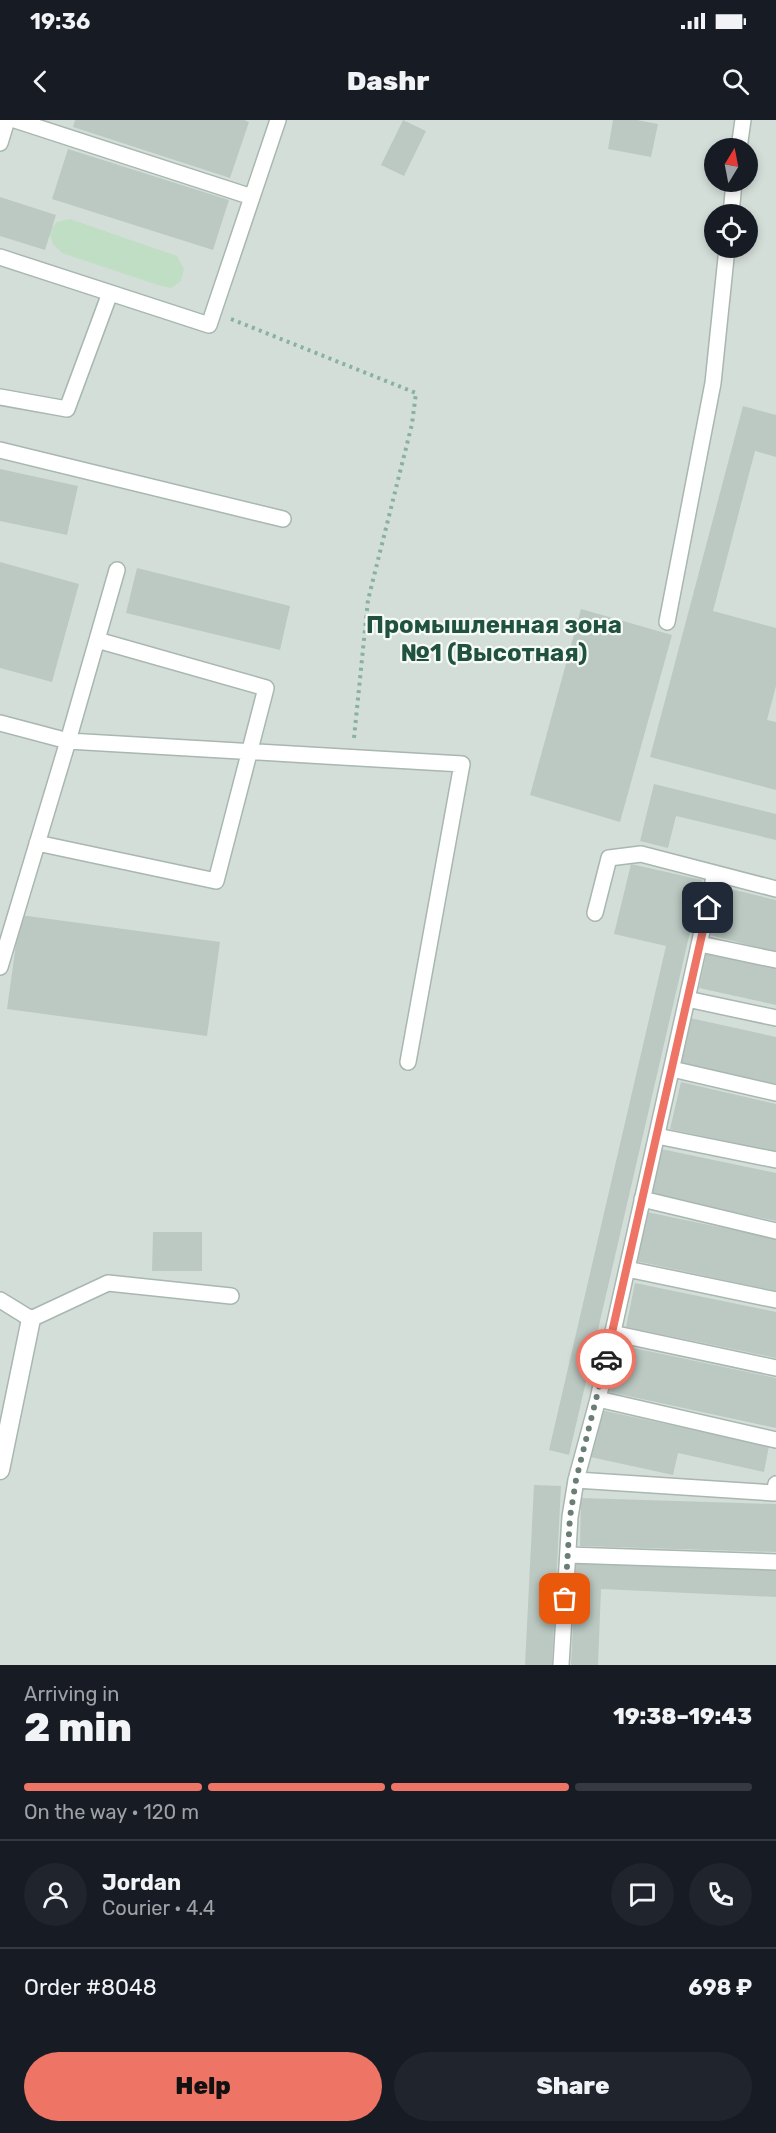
<!DOCTYPE html>
<html lang="en">
<head>
<meta charset="utf-8">
<style>
	:root { --surface:#171b24; --page:#20242c; --text:#f1f3f6; --muted:#9ea1a6; --line:#363941; --accent:#ee7565 }
	body { margin:0; font-family:Rubik,sans-serif; background:var(--page); color:var(--text); height:100vh; display:flex; flex-direction:column; font-size:22px; white-space:nowrap }
	* { box-sizing:border-box; margin:0 }
	p { font-size:20px; color:var(--muted) }
	.icon { flex:none; width:33px; height:33px; fill:none; stroke:currentColor; stroke-width:2; stroke-linecap:round; stroke-linejoin:round }
	.map { position:relative; height:1545px; overflow:hidden }
	.details { display:flex; flex-direction:column; background:var(--surface); flex:1 }
	.details>* { flex:none }
	.needle { width:39px; rotate:10deg }
	.buttons { position:absolute; left:704px; top:18px; display:grid; gap:12px }
	.buttons a { display:grid; place-items:center; width:54px; height:54px; border-radius:50%; background:var(--surface); box-shadow:0 3px 9px #0003; font-size:30px }
	.pin { position:absolute; display:grid; place-items:center; width:51px; height:51px; color:#fff; margin:-26px; border-radius:12px; box-shadow:0 3px 9px #0006 }
	.courier { position:absolute; display:grid; place-items:center; width:60px; height:60px; margin:-30px; border:4px solid #ee7565; border-radius:50%; background:#fff; color:#222; box-shadow:0 2px 8px #0007 }
	.head em { font-style:normal; font-weight:800 }
	.head div { display:flex; flex-direction:column-reverse }
	.head { display:flex; align-items:center; justify-content:space-between; height:102px; padding:0 24px }
	h1 { font-size:39px; font-weight:800; line-height:45px }
	.bar { display:grid; grid-template-columns:repeat(4,1fr); gap:9px 6px; align-content:center; height:72px; padding:0 24px }
	.bar i { height:8px; border-radius:4px; background:var(--line) }
	.bar .selected { background:var(--accent) }
	.bar p { grid-column:span 4 }
	.line { display:flex; align-items:center; gap:15px; padding:0 24px; border-top:2px solid var(--line) }
	.line div { flex:1 }
	.round { display:grid; place-items:center; flex:none; width:63px; height:63px; border-radius:32px; background:var(--page) }
	.cta { display:flex; gap:12px; margin-top:auto; padding:12px 24px }
	.cta a { flex:1; height:69px; border-radius:36px; background:var(--accent); color:#111; font-size:24px; font-weight:800; line-height:69px; text-align:center }
	.cta a+a { background:var(--page); color:var(--text) }
	.status { display:flex; justify-content:space-between; align-items:center; height:42px; padding:0 30px; background:var(--surface); direction:ltr }
	.status svg { height:16px; fill:currentColor }
	header { display:flex; justify-content:space-between; align-items:center; height:78px; padding:0 24px; background:var(--surface); font-size:27px; font-weight:800 }
	.map>svg:first-child { display:block }
</style>
</head>
<body>
<div class="status"><b>19:36</b><svg viewBox="0 0 49 12"><path d="M0 12V9h3v3zM5 12V6h3v6zM10 12V3h3v9zM15 12V0h3v12zM26 1h20v11H26zM47 4h2v5h-2z"/></svg></div>
<header><svg class="icon" aria-label="back" viewBox="0 0 24 24"><path d="M15 5l-7 7 7 7"/></svg>Dashr<svg class="icon" aria-label="search" viewBox="0 0 24 24"><circle cx="10" cy="10" r="6"/><path d="M15 15l6 6"/></svg></header>
<div class="map">
<svg width="776" height="1545" viewBox="0 0 776 1545">
	<rect width="100%" height="100%" fill="#e6efea"/>
	<!-- built -->
	<path fill="#d4ded8" fill-rule="evenodd" d="M0,0h776v1545h-776zM714,28h33v34h-33zM714,94h33v34h-33z"/>
	<!-- green -->
	<path fill="#c0dec4" d="M70,99l107,37 7,13 -3,12 -10,7 -13,-3 -96,-32 -9,-9 -4,-12 8,-10z"/>
	<!-- building -->
	<path fill="#bbc9c2" d="M75,0h169l5,2 -19,56 -157,-51z
		M403,0l23,11 -22,45 -23,-11z
		M613,0h24l21,4 -7,33 -43,-8z
		M68,29l161,51 -16,50 -161,-51z
		M0,77l56,18 -11,35 -45,-14z
		M743,286l33,9v42l-21,-6 -42,160 63,17v58l-9,34 9,2v68l-126,-33z
		M0,349l78,17 -11,49 -67,-14z
		M0,442l79,22 -27,98 -52,-14z
		M137,448l153,38 -10,44 -154,-37z
		M581,489l91,26 -52,187 -90,-27z
		M654,664l122,30v26l-100,-24 -8,32 -28,-7z
		M631,744l71,16 -133,575 -20,-5 117,-504 -52,-12z
		M722,767l54,13v52l-66,-17z
		M20,795l200,27 -13,94 -200,-27z
		M707,831l69,15v39l-77,-17z
		M690,898l86,19v47l-95,-20z
		M681,962l95,22v48l-106,-23z
		M661,1029l115,24v48l-125,-26z
		M647,1092l129,27v52l-140,-30z
		M153,1112h49v39h-50z
		M635,1163l141,29v46l-150,-31z
		M615,1224l161,34v50l-171,-37z
		M596,1289l173,37 -5,26 -86,-19 -5,22 -87,-19z
		M534,1365l27,1 -9,179h-27z
		M581,1378l195,6v48l-196,-6z
		M576,1440l200,10v27l-175,-8 -3,76h-27z"/>
	<g fill="none" stroke-linecap="round" stroke-linejoin="round">
		<!-- service casing -->
		<g stroke="#a8b7b0" stroke-width="18">
			<path id="service" d="M15,0l237,77
				M0,23l7,-23
				M739,28l4,-28
				M731,94l3,-32
				M0,137l209,68 69,-205
				M0,277l67,12 43,-116
				M0,330l283,69
				M667,502l46,-239 14,-135
				M0,603l68,18 49,-171
				M37,723l179,38 50,-193 -169,-48
				M595,793l14,-55 32,-4 135,35
				M700,824l76,16
				M0,847l68,-226 394,23 -54,298
				M687,879l89,19
				M672,949l104,24
				M657,1016l119,24
				M642,1079l134,32
				M627,1149l149,31
				M0,1180l31,19 77,-36 123,13
				M612,1213l164,35
				M598,1279l178,41
				M576,1360l198,13 2,-9
				M568,1435l208,7
				M561,1545l9,-148 6,-37 22,-81 117,-526"/>
		</g>
		<!-- minor casing -->
		<g stroke="#a8b7b0" stroke-width="21">
			<path id="minor" d="M0,1350l31,-151"/>
		</g>
		<!-- path -->
		<path stroke="#88b19f" stroke-width="4" stroke-dasharray="3 4.5" stroke-linecap="butt" d="M231,199l185,74 -4,31 -44,176 -14,138"/>
		<!-- service -->
		<use href="#service" stroke="#fff" stroke-width="15"/>
		<!-- minor -->
		<use href="#minor" stroke="#fff" stroke-width="18"/>
	</g>
	<g fill="none" stroke-linecap="round" stroke-linejoin="round">
		<!-- done -->
		<path stroke="#697e75" stroke-width="6" stroke-dasharray="0 10.8" d="M565,1479l5,-82 6,-37 30,-121"/>
		<!-- route -->
		<path stroke="#ee7565" stroke-width="8" d="M606,1239l102,-451"/>
	</g>
	<g text-anchor="middle" dominant-baseline="central" stroke-width="4.5" stroke-linejoin="round" paint-order="stroke">
		<!-- quarter labels -->
		<g font-size="24" font-weight="bold" fill="#215240" stroke="#f7fbf8">
			<text x="494" y="505">Промышленная зона<tspan x="494" dy="28">№1 (Высотная)</tspan></text>
		</g>
	</g>
</svg>
<div class="buttons">
<a><svg class="needle" viewBox="-14 -14 28 28"><path d="M0-13l5 13h-10z" fill="#e53935"/><path d="M0 13l5-13h-10z" fill="#9ea1a6"/></svg></a>
<a><svg class="icon" aria-label="locate" viewBox="0 0 24 24"><circle cx="12" cy="12" r="6"/><path d="M12 2v4M12 18v4M2 12h4M18 12h4"/></svg></a>
</div>
<div class="pin" style="left:565px;top:1479px;background:#ea580c"><svg class="icon" aria-label="bag" viewBox="0 0 24 24"><path d="M5 8h14l-1 12H6zM9 8a3 3 0 0 1 6 0"/></svg></div>
<div class="pin" style="left:708px;top:788px;background:#1f2937"><svg class="icon" aria-label="home" viewBox="0 0 24 24"><path d="M3 11l9-7 9 7M6 9v11h12V9"/></svg></div>
<div class="courier" style="left:606px;top:1239px"><svg class="icon" aria-label="car" viewBox="0 0 24 24"><path d="M5 17H2v-5l4-1 3-4h7l3 4 3 1v5h-3M9 17h6M6 11h13"/><circle cx="7" cy="17" r="2"/><circle cx="17" cy="17" r="2"/></svg></div>
</div>
<section class="details">
<div class="head"><div><h1>2 min</h1><p>Arriving in</p></div><em>19:38–19:43</em></div>
<div class="bar"><i class="selected"></i><i class="selected"></i><i class="selected"></i><i></i><p>On the way · 120 m</p></div>
<div class="line" style="height:108px"><a class="round"><svg class="icon" aria-label="person" viewBox="0 0 24 24"><circle cx="12" cy="8" r="4"/><path d="M4 21q1-7 8-7t8 7"/></svg></a><div><b>Jordan</b><p>Courier · 4.4</p></div><a class="round"><svg class="icon" aria-label="chat" viewBox="0 0 24 24"><path d="M4 5h16v11H9l-5 4z"/></svg></a><a class="round"><svg class="icon" aria-label="phone" viewBox="0 0 24 24"><path d="M5 4h4l2 5-3 2q2 4 5 5l2-3 5 2v4C11 20 4 13 5 4z"/></svg></a></div>
<div class="line" style="height:78px"><div>Order #8048</div><b>698 ₽</b></div>
<div class="cta"><a>Help</a><a>Share</a></div>
</section>
</body>
</html>
